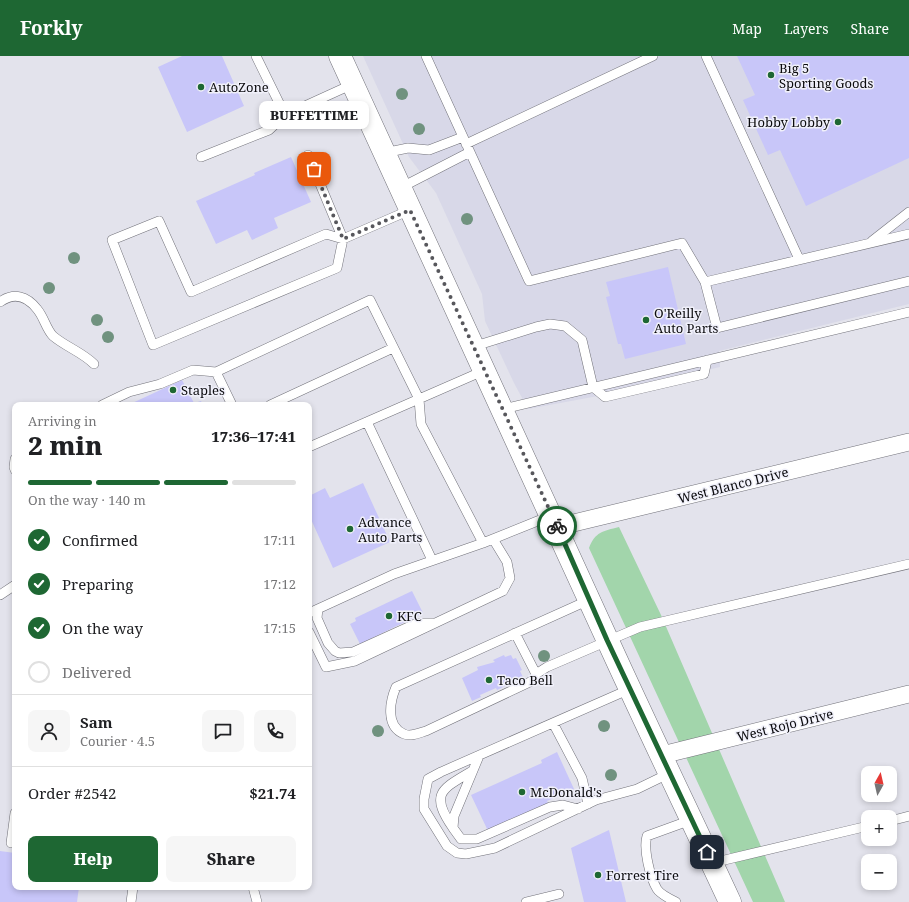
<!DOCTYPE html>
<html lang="en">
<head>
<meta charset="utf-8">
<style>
	:root { --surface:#fff; --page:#f6f6f6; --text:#202124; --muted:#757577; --line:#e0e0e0; --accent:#1e6733 }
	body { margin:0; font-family:"Noto Serif",serif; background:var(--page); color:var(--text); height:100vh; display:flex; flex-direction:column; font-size:15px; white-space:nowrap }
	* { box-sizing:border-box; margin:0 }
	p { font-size:13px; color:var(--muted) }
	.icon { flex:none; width:22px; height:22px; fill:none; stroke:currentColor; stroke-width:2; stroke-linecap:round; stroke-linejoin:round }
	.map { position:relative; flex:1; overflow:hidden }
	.drawer { position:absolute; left:12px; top:346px; width:300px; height:488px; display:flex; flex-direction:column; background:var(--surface); border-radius:8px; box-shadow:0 2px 6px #0003 }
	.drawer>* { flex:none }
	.needle { width:26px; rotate:8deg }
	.controls { position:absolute; left:861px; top:710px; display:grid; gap:8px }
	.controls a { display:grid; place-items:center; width:36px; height:36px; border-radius:8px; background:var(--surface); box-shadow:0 2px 6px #0003; font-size:20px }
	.pin { position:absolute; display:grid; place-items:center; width:34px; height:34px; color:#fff; margin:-17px; border-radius:8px; box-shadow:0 2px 6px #0006 }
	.courier { position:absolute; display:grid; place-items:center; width:40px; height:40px; margin:-20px; border:3px solid #1e6733; border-radius:50%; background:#fff; color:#222; box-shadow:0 1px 5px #0007 }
	.bubble { position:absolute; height:28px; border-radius:8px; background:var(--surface); box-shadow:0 2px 6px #0003; font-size:13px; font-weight:800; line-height:28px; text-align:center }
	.head em { font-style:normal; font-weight:800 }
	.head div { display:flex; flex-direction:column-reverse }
	.head { display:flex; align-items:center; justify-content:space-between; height:68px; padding:0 16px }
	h1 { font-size:26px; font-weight:800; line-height:30px }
	.bar { display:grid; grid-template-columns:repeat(4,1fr); gap:6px 4px; align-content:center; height:48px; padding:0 16px }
	.bar i { height:5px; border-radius:3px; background:var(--line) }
	.bar .on { background:var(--accent) }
	.bar p { grid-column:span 4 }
	.line { display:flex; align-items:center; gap:10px; padding:0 16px; border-top:1px solid var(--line) }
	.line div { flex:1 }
	.round { display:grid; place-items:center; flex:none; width:42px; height:42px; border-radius:8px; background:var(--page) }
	ol { padding:0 16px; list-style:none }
	li { display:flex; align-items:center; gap:12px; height:44px }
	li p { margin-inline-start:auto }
	li .icon { padding:4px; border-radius:50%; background:var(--accent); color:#fff; stroke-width:4 }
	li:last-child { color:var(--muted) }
	li i { width:22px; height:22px; border:2px solid var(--line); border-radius:50% }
	.button { display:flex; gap:8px; margin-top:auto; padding:8px 16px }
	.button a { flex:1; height:46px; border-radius:8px; background:var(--accent); color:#fff; font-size:16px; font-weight:800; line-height:46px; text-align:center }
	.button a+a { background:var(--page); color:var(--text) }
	header { display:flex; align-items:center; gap:24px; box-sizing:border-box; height:56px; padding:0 20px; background:var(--accent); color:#fff }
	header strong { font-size:19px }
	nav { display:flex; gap:22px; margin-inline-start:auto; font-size:14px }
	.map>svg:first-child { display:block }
</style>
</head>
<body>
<header>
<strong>Forkly</strong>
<nav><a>Map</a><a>Layers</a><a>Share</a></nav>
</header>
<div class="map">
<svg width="909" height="846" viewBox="0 0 909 846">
	<rect width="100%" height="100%" fill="#e3e3ec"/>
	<!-- built -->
	<path fill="#d8d8e8" d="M363,0h546v248l-190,47 1,16 -122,29 -70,13 -14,-26 -29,-62 -3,-27 -46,-101 -27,-36z"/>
	<!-- green -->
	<path fill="#a2d5ab" d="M619,471l42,88 124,287h-32l-164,-354c6,-16 14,-17 30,-21z"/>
	<!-- building -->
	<path fill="#c8c6f9" d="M182,0h40l22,50 -57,26 -29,-65z
		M737,0h172v102l-103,48 -26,-56 -12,5 -25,-55 12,-5z
		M291,101l20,45 -37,16 4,10 -26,12 -5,-10 -31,14 -20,-43 59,-26 -1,-2z
		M668,211l18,77 -61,15 -4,-15h-3l-12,-47 4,-1 -4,-14z
		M182,324l12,23 7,-2 2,4h-75z
		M363,427l27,59 -57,26 -24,-53v-19l16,-8 5,10z
		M412,535l11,22 -63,31 -10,-20 6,-3 -1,-3z
		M504,599l1,2 6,-2 2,4 3,-1 6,12 -2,1 3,6 -26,13 -1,-2 -16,7 1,2 -9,4 -10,-23 16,-8 -1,-3 18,-5 -2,-2z
		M557,696l17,37 -27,12 1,2 -60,28 -17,-36 71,-32 -1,-3z
		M609,774l17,72h-42l-13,-54z
		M0,795l15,2v34h64l-2,15h-77z"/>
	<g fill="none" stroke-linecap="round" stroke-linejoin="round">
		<!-- lane casing -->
		<g stroke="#72727a" stroke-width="10">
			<path id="lane" d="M256,0l29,59
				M426,0l103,225 153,-38 23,39
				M706,0l93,203
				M466,88l187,-88
				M384,97l24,-5 21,2 34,-13
				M308,99l35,84 -6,29 -184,77 -41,-105 47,-19 32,71 135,-58 17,5 67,-29
				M201,101l68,-27 16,-15 68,-31
				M400,132l70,-36
				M909,178l-204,48 12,46 192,-47
				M872,185l37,-29
				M0,246c14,-10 27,-6 37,7 7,8 9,20 16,27 13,11 29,16 41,28
				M472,291l64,-20 14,-3 15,2 17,14 11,47 12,10 99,-23 3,-14
				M102,349l27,-13 31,-8 33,-14 23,2
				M232,349l-16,-33 154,-72 49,99 2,25 62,119
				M270,349l123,-57
				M503,353l406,-97
				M367,366l65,138
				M309,391l174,-76
				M15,403l-1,8 1,3
				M0,539l15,-10
				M589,544l-193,87c-6,14 -11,39 8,47 7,3 15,-1 22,-3l106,-50 4,-7 11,-7 93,-40 269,-63
				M318,553l-1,9 11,25 7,8 4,2 14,-1 64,-29h16
				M309,557l85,-39 89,-31 67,-27
				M309,576l17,35 29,-6 148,-70 7,-13 -3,-16 -14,-23
				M515,577l21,41
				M630,633l-189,83 -13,7 -4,20v10l23,37 10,7 9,1 29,-6 101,-48 41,-11 33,-16
				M553,667l29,55 6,26
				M479,700l-25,60 -1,12 8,11h16l73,-32 13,-2 15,4
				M890,765l19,-5
				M453,772c-24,-35 -11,-39 19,-57
				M11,787l4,-30
				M712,807l156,-37
				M253,831l4,15
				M131,846l2,-15
				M526,846l33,-8
				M676,846c-6,-3 -16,-8 -19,-13 -7,-12 -14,-40 -10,-53l44,-16"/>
		</g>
		<!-- street casing -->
		<g stroke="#72727a" stroke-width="18">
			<path id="street" d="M557,471l352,-85
				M662,699l247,-61"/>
		</g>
		<!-- secondary casing -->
		<g stroke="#72727a" stroke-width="23">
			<path id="secondary" d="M340,0c89,195 178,389 267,583 40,88 82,175 123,263"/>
		</g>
		<!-- lane -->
		<use href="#lane" stroke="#fff" stroke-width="9"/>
		<!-- street -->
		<use href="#street" stroke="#fff" stroke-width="17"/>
		<!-- secondary -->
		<use href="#secondary" stroke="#fff" stroke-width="22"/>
	</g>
	<!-- trees -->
	<g fill="#70927f">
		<circle cx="402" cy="38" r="6"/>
		<circle cx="419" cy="73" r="6"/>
		<circle cx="467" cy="163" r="6"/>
		<circle cx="74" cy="202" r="6"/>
		<circle cx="49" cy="232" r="6"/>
		<circle cx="97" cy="264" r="6"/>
		<circle cx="108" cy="281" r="6"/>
		<circle cx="544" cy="600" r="6"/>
		<circle cx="604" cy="670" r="6"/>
		<circle cx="378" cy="675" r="6"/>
		<circle cx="611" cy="719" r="6"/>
	</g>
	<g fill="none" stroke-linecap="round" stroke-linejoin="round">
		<!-- done -->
		<path stroke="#57575c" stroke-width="4" stroke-dasharray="0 7.2" d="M314,113l29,70 67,-29 147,316"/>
		<!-- route -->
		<path stroke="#1e6733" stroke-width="5" d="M557,470l50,114 100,212"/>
	</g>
	<!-- markers -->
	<g fill="#1e6733" stroke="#f0f0fa" stroke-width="1.5">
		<circle cx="771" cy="19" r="4"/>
		<circle cx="201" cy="31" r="4"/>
		<circle cx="838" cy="66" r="4"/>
		<circle cx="646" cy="264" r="4"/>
		<circle cx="173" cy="334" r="4"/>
		<circle cx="350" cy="473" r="4"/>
		<circle cx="389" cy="560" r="4"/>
		<circle cx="489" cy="624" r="4"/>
		<circle cx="522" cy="736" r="4"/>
		<circle cx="598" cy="819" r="4"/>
	</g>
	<g text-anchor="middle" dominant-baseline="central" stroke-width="3" stroke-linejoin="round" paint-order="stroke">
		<!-- poi labels -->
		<g font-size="13" fill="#0b0b0e" stroke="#f0f0fa" text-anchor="start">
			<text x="779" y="12">Big 5<tspan x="779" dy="15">Sporting Goods</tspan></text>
			<text x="209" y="31">AutoZone</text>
			<text x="830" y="66" text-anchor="end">Hobby Lobby</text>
			<text x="654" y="257">O'Reilly<tspan x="654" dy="15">Auto Parts</tspan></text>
			<text x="181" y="334">Staples</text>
			<text x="358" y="466">Advance<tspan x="358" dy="15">Auto Parts</tspan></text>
			<text x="397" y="560">KFC</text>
			<text x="497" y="624">Taco Bell</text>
			<text x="530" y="736">McDonald's</text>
			<text x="606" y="819">Forrest Tire</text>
		</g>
		<!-- street labels -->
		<g font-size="13" fill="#0b0b0e" stroke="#f0f0fa">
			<text transform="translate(733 429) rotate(-14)">West Blanco Drive</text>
			<text transform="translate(785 669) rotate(-14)">West Rojo Drive</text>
		</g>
	</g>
</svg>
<div class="controls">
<a><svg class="needle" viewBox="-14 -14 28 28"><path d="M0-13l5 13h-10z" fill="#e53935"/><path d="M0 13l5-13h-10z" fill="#757577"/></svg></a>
<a>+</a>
<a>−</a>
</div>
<div class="pin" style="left:314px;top:113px;background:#ea580c"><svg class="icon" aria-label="bag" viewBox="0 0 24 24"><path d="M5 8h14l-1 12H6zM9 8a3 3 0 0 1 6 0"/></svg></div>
<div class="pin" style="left:707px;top:796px;background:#1f2937"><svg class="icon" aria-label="home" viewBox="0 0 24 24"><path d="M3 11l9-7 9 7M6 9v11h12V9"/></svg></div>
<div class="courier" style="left:557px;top:470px"><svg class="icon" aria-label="bike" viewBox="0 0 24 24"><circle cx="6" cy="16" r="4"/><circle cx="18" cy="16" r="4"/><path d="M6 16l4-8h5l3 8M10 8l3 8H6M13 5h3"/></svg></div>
<div class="bubble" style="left:259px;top:45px;width:110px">BUFFETTIME</div>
<section class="drawer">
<div class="head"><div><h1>2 min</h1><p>Arriving in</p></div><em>17:36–17:41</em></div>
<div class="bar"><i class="on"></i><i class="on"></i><i class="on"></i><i></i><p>On the way · 140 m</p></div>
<ol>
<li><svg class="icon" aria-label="check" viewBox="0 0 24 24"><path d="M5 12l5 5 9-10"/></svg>Confirmed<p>17:11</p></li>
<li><svg class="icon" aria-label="check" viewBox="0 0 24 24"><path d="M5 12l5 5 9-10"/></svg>Preparing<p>17:12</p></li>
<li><svg class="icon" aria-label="check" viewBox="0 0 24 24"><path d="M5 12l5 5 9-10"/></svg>On the way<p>17:15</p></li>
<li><i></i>Delivered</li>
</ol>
<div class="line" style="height:72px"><a class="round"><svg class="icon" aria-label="person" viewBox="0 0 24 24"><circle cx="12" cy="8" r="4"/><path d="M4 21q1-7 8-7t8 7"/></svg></a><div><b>Sam</b><p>Courier · 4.5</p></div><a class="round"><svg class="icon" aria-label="chat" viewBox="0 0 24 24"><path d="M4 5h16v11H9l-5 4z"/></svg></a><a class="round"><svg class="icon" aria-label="phone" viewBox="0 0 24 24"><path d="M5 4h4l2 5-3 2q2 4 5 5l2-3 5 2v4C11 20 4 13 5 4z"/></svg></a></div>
<div class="line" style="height:52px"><div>Order #2542</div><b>$21.74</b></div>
<div class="button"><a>Help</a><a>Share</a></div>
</section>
</div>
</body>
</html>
